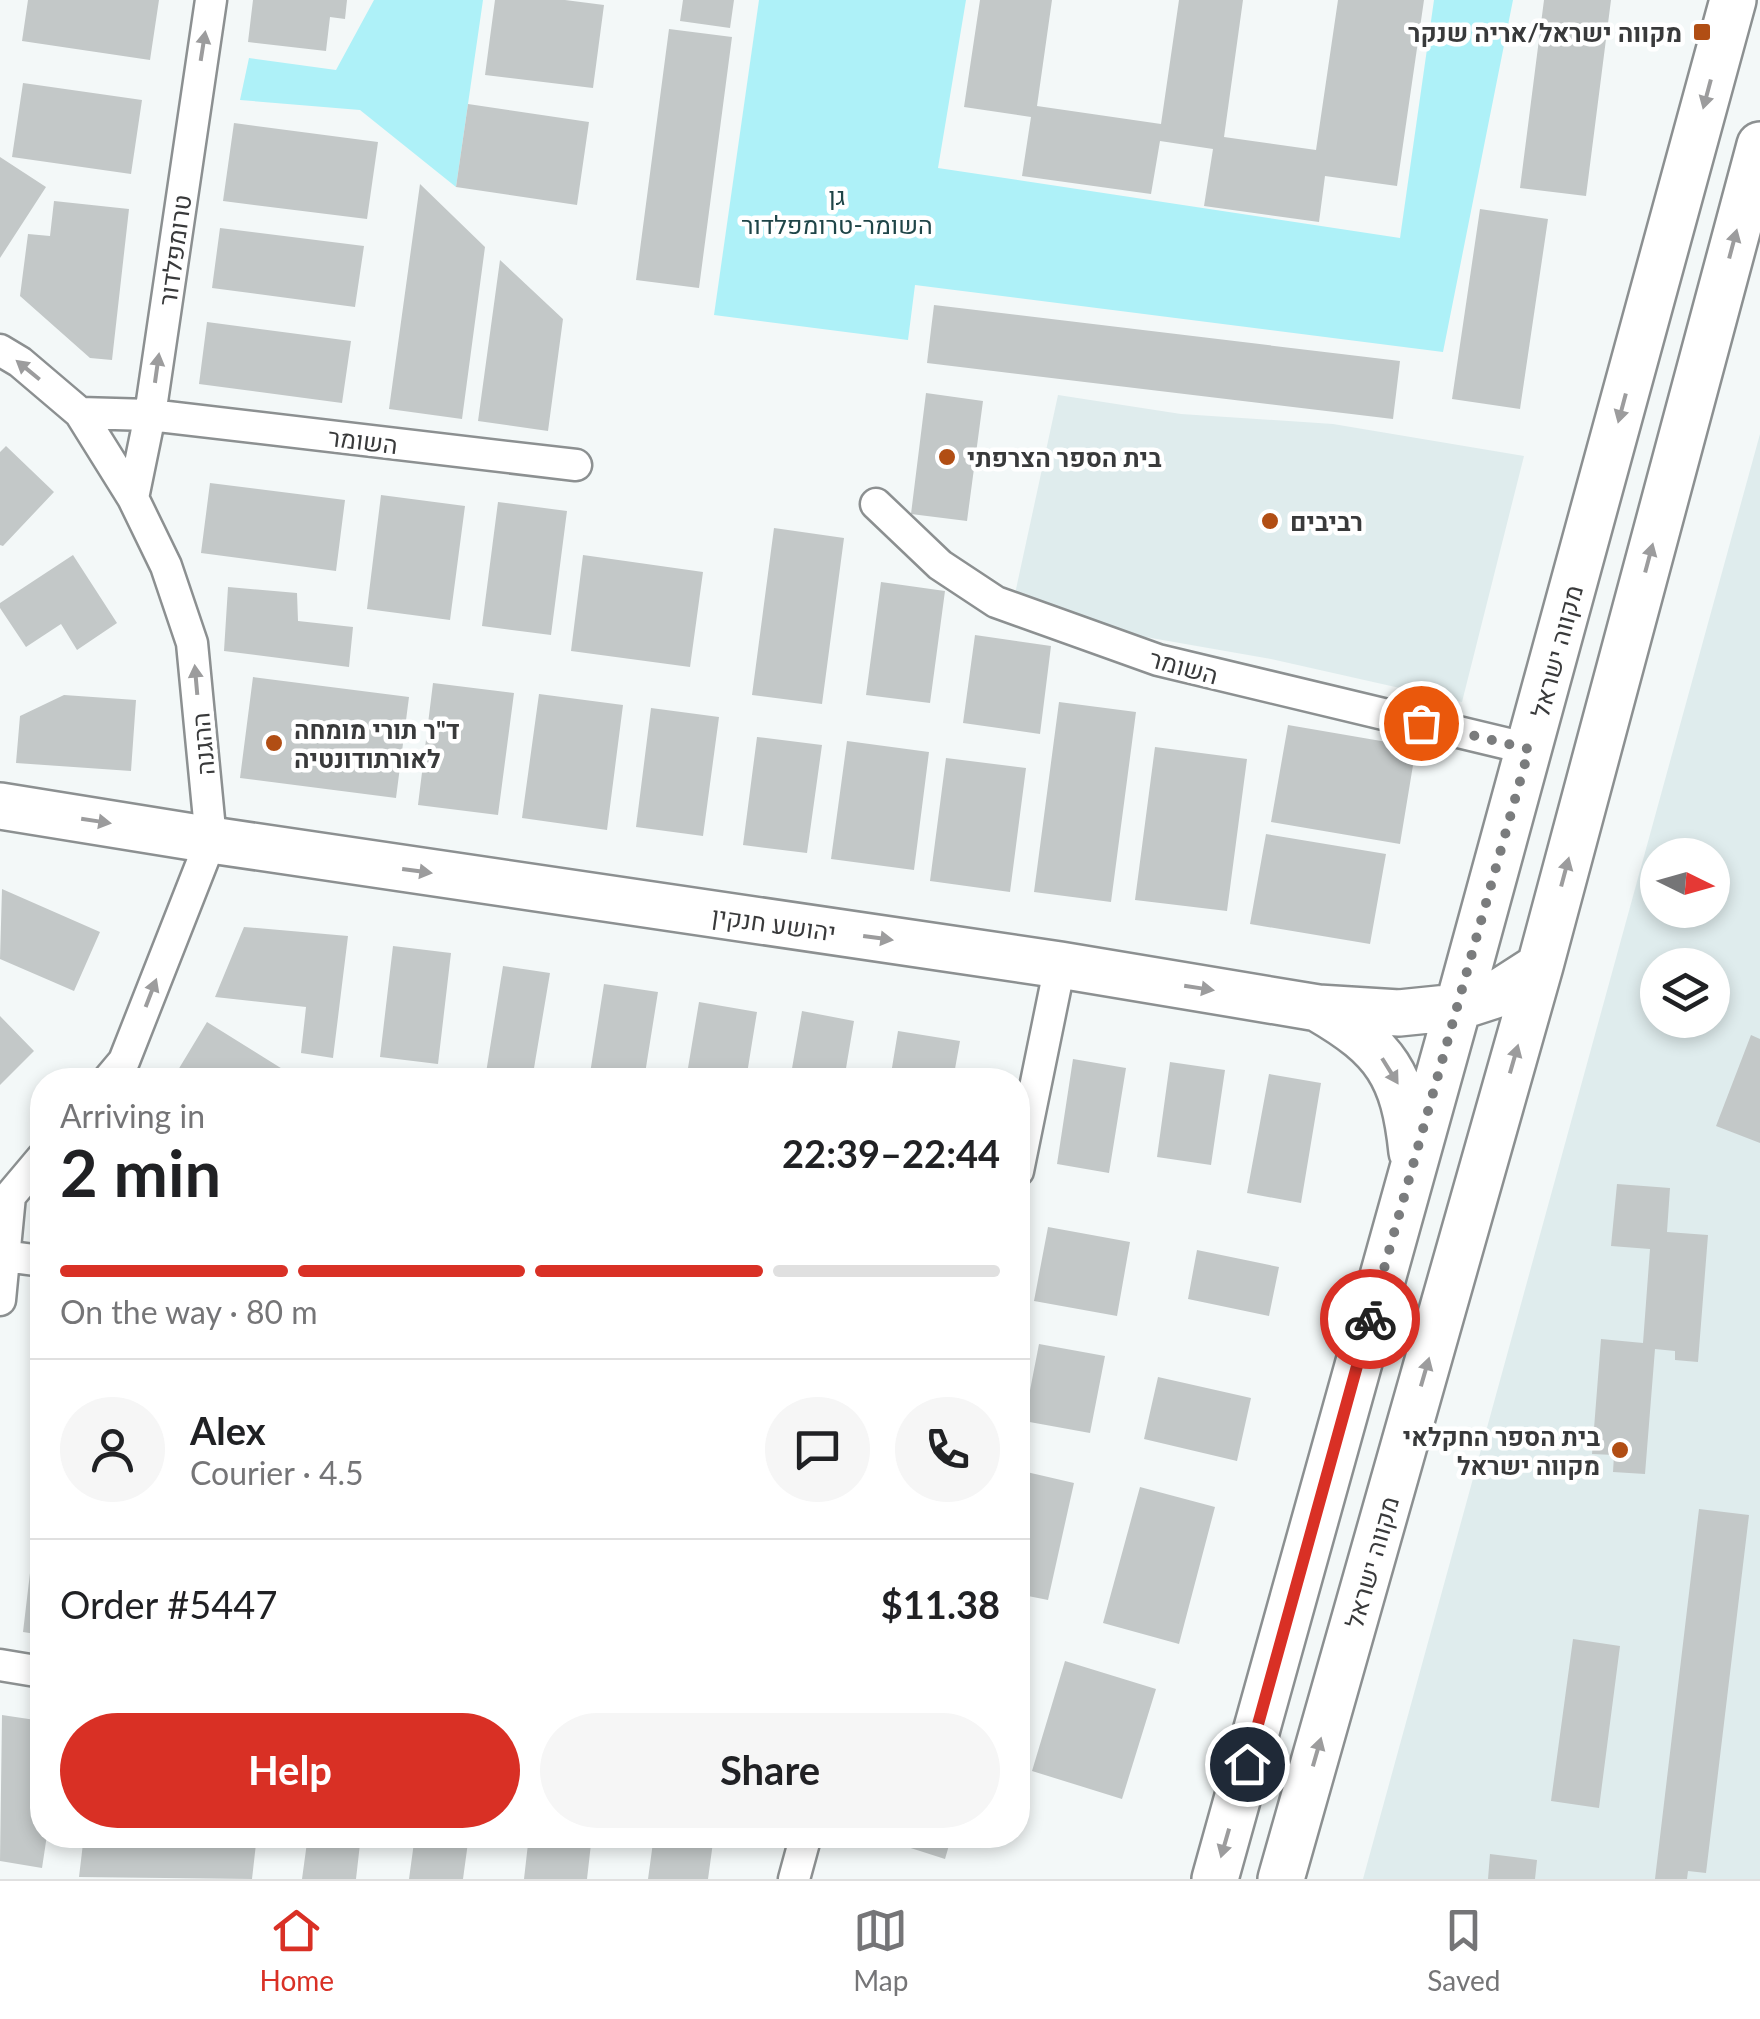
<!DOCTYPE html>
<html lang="en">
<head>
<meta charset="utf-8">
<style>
	:root { --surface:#fff; --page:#f6f6f6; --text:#202124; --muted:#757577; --line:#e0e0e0; --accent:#d93025 }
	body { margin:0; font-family:Lato,Heebo,sans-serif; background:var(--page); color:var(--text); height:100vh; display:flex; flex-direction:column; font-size:38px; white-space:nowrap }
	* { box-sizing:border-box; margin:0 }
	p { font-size:32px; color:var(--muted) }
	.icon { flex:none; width:55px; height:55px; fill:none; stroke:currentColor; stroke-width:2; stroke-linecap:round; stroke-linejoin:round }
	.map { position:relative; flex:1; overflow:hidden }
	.sheet { position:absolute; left:30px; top:1068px; width:1000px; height:780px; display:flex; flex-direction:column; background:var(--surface); border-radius:40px; box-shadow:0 5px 15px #0003 }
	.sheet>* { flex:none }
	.needle { width:65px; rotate:95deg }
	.fabs { position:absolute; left:1640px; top:838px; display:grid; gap:20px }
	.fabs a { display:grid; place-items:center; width:90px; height:90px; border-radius:50%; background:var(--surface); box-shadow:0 5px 15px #0003; font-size:50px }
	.pin { position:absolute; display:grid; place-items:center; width:85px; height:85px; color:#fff; margin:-42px; border:5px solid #fff; border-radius:50%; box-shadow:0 2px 10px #0007 }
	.courier { position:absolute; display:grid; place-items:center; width:100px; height:100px; margin:-50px; border:8px solid #d93025; border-radius:50%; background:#fff; color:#222; box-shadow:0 2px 12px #0007 }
	.overview em { font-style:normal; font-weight:700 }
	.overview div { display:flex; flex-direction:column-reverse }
	.overview { display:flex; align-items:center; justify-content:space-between; height:170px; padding:0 30px }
	h1 { font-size:65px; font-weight:700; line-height:75px }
	.bar { display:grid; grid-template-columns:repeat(4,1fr); gap:15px 10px; align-content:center; height:120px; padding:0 30px }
	.bar i { height:12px; border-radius:8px; background:var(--line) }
	.bar .current { background:var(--accent) }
	.bar p { grid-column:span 4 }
	.line { display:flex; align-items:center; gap:25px; padding:0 30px; border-top:2px solid var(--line) }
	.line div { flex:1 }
	.round { display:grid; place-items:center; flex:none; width:105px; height:105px; border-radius:52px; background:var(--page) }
	.button { display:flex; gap:20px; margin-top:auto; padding:20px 30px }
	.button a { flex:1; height:115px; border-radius:60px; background:var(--accent); color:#fff; font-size:40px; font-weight:700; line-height:115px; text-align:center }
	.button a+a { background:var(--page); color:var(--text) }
	.menu { display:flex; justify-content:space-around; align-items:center; height:140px; border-top:2px solid var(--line); background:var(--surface); font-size:28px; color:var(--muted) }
	.menu a { display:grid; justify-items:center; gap:5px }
	.menu .current { color:var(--accent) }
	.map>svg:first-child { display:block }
</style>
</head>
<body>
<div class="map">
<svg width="1760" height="1879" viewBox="0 0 1760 1879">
	<rect width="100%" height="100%" fill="#f3f8f8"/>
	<!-- built -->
	<path fill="#dfeced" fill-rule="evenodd" d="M1058,395l123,19 152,10 191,32 -62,246 -191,-43 -137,-24 -119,-41z
		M1760,434v1445h-397zM1658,855h54v55h-54zM1658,965h54v55h-54z"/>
	<!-- green -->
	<path fill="#aef1f8" d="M374,0h109l-27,187 -96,-77 -120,-10 9,-42 87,12z
		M759,0h207l-28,168 462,70 34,-238h79l-70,352 -528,-67 -7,55 -194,-25z"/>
	<!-- building -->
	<path fill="#c3c8c8" d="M28,0h131l-9,60 -128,-19z
		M253,0h94l-2,19 -15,-2 -4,34 -78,-9z
		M495,0h70l39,5 -11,83 -108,-13z
		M683,0h51l-4,28 -50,-7z
		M980,0h72l-15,106 124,18 18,-124h64l-19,137 92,13 22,-150h86l-27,186 -72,-10 -6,46 -115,-16 9,-57 -53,-8 -9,53 -129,-18 9,-59 -67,-10z
		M1544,0h67l-25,196 -66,-8z
		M669,29l63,8 -33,251 -63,-8z
		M23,83l119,17 -11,74 -119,-17z
		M468,104l121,18 -12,83 -121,-18z
		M234,123l144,19 -11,77 -144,-18z
		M0,157l46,30 -46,71z
		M420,184l65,63 -23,172 -73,-10z
		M54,201l75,8 -17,151 -22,-2 -70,-62 8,-62 22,2z
		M1480,209l68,10 -28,190 -68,-10z
		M220,228l144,18 -9,61 -143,-19z
		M500,260l63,59 -15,112 -70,-10z
		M934,305l466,56 -7,58 -466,-56z
		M207,322l144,19 -9,62 -143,-19z
		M926,393l57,8 -16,120 -56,-7z
		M6,446l48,46 -51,54 -3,-1v-93z
		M210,483l135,17 -9,71 -135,-18z
		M381,495l84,11 -15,114 -83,-11z
		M498,502l69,9 -16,124 -69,-9z
		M774,528l70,10 -22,166 -70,-9z
		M73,555l44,68 -40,27 -16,-26 -35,23 -26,-39v-5z
		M583,555l120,17 -13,95 -119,-16z
		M881,582l64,9 -15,112 -64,-8z
		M228,587l69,6 1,28 55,6 -4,40 -125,-16z
		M975,635l76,11 -11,88 -77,-11z
		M253,677l156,20 -13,101 -156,-20z
		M433,683l81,10 -16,122 -80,-10z
		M539,694l84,11 -16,125 -85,-12z
		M64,695l72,5 -5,71 -115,-8 4,-47z
		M1059,702l77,10 -25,190 -77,-10z
		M651,708l68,9 -16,119 -67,-9z
		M1288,725l128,22 -16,97 -129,-22z
		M757,737l65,8 -15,108 -64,-8z
		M847,741l82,11 -15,118 -83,-11z
		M1155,747l92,12 -20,152 -92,-11z
		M946,758l80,10 -16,124 -80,-11z
		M1266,834l120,20 -16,90 -120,-20z
		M2,889l98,43 -26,59 -74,-32z
		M244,927l104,9 -15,122 -32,-5 5,-46 -91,-10z
		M393,946l58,7 -13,111 -58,-7z
		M503,966l47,7 -18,107 -46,-7z
		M604,984l54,8 -14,88h-55z
		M699,1002l58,10 -11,68h-60z
		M802,1011l52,10 -10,59h-54z
		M0,1016l34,35 -34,34z
		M207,1022l93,58h-128z
		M898,1031l62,10 -7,39h-63z
		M1751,1035l9,4v104l-44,-17z
		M1073,1059l53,9 -17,105 -52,-9z
		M1170,1062l55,8 -14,95 -54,-8z
		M1269,1074l52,9 -20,120 -54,-10z
		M1617,1184l53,4 -3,44 41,3 -10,127 -23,-2v-9l-20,-2 -10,125 -32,-2 1,-17 -22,-1 9,-115 42,4 7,-94 -39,-3z
		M1048,1227l82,15 -13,74 -83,-15z
		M1197,1250l82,17 -10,49 -81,-17z
		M1039,1344l66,12 -15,77 -66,-12z
		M1158,1377l93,21 -14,63 -93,-22z
		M40,1394h2v40l-6,-1z
		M1018,1470l56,13 -26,117 -30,-6z
		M1140,1487l75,20 -36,137 -76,-21z
		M1699,1509l50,6 -43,358 -18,-2 -1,8h-32z
		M37,1514l5,1v120l-19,-3z
		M1573,1639l47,7 -21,162 -48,-7z
		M1065,1661l91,28 -34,110 -90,-28z
		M2,1715l40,6v114h5l-5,33 -42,-7z
		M84,1835h173l-5,44 -173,-2z
		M308,1835h53l-5,44h-54z
		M415,1835h54l-6,44h-54z
		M529,1835h63l-5,44h-63z
		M654,1835h60l-6,44h-60z
		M870,1835h82l-7,24z
		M1490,1854l47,6 -2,19h-47z"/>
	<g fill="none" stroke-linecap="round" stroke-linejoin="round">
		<!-- street casing -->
		<g stroke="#8c9091" stroke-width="35">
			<path id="street" d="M0,350l20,12 60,51 53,85 33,68 26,77 19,197 -87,221 -16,19
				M80,413l70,2 426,50
				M133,498l17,-83 61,-415
				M876,504l64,61 56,37 162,58 371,89
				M1018,1171l42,-206
				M0,1202l10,-6 32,-38
				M4,1256l38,5
				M0,1300l10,-104
				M0,1665l42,7
				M794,1879l12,-44"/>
		</g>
		<!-- secondary casing -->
		<g stroke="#8c9091" stroke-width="50">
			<path id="secondary" d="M0,806l211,34 849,125 258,43 81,5 59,-6 37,-12 45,-29
				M1319,1009c67,39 85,66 93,143
				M1215,1879l243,-872 275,-1007
				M1281,1879l259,-913 220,-821"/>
		</g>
		<!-- street -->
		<use href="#street" stroke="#fff" stroke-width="30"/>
		<!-- secondary -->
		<use href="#secondary" stroke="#fff" stroke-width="45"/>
	</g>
	<!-- one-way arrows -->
	<defs><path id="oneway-solid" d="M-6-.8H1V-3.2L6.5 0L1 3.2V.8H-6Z" transform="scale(2.5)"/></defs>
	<g fill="#9c9c9d">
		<use href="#oneway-solid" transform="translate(203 46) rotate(-81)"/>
		<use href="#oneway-solid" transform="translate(1707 94) rotate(105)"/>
		<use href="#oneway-solid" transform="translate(1733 244) rotate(-75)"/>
		<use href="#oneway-solid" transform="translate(157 368) rotate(-82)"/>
		<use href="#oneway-solid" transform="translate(28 370) rotate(-141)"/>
		<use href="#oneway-solid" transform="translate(1622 408) rotate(105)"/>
		<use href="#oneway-solid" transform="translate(1649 558) rotate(-75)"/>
		<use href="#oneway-solid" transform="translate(196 680) rotate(-95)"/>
		<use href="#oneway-solid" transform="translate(96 821) rotate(9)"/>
		<use href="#oneway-solid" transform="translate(417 871) rotate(8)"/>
		<use href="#oneway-solid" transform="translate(1565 872) rotate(-75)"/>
		<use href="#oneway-solid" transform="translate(878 938) rotate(8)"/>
		<use href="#oneway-solid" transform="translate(1199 988) rotate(9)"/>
		<use href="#oneway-solid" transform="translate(151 993) rotate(-69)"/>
		<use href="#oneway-solid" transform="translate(1514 1059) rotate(-74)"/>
		<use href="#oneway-solid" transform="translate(1390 1071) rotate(58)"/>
		<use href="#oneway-solid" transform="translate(1425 1372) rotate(-74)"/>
		<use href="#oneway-solid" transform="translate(1317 1752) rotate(-74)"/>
		<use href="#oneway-solid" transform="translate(1225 1843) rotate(106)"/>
	</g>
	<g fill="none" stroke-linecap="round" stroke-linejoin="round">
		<!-- done -->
		<path stroke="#7a7c7d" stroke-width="10" stroke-dasharray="0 18" d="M1370,1319l159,-570 -108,-26"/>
		<!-- route -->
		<path stroke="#d93025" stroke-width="12" d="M1247,1764l123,-445"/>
	</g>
	<!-- markers -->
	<g fill="#b14e14" stroke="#fff" stroke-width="4">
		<rect x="1692" y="22" width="20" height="20" rx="5"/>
		<circle cx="947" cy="457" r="10"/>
		<circle cx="1270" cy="521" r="10"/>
		<circle cx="274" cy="743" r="10"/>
		<circle cx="1620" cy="1450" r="10"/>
	</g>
	<g text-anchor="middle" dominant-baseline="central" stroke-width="9" stroke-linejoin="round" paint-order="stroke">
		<!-- poi labels -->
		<g font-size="25" font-weight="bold" fill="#393a3b" stroke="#fff" text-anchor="start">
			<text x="1682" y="32" text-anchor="end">מקווה ישראל/אריה שנקר</text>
			<text x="967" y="457">בית הספר הצרפתי</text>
			<text x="1290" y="521">רביבים</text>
			<text x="294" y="729">ד"ר תורי מומחה<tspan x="294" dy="29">לאורתודונטיה</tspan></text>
			<text x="1600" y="1436" text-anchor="end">בית הספר החקלאי<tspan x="1600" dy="29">מקווה ישראל</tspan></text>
		</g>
		<!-- park labels -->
		<g font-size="25" fill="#1f4548" stroke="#fff">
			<text x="837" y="195">גן<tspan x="837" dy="29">השומר-טרומפלדור</tspan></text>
		</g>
		<!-- street labels -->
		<g font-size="25" fill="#393a3b" stroke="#fff">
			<text transform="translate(174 250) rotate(-82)">טרומפלדור</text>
			<text transform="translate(363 440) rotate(7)">השומר</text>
			<text transform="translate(1556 651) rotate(-75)">מקווה ישראל</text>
			<text transform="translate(1184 666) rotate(15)">השומר</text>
			<text transform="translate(202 744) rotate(-95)">ההגנה</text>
			<text transform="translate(774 923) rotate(8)">יהושע חנקין</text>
			<text transform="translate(1371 1562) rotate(-74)">מקווה ישראל</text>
		</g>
	</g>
</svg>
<div class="fabs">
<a><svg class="needle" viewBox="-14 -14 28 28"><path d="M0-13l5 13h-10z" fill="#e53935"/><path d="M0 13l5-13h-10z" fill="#757577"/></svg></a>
<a><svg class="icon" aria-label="layers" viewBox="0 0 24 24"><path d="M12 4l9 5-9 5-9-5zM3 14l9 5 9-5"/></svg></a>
</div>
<div class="pin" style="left:1421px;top:723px;background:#ea580c"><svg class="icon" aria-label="bag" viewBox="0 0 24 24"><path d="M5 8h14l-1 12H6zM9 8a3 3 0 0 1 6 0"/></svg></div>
<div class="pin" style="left:1247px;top:1764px;background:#1f2937"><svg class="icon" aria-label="home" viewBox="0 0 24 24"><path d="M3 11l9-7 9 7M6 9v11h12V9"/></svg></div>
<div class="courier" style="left:1370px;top:1319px"><svg class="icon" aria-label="bike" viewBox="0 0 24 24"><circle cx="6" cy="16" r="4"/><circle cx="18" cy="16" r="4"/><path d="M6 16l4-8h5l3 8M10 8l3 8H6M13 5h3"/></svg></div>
<section class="sheet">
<div class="overview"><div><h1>2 min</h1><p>Arriving in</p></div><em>22:39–22:44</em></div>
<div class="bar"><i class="current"></i><i class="current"></i><i class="current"></i><i></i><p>On the way · 80 m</p></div>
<div class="line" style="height:180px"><a class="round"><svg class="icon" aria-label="person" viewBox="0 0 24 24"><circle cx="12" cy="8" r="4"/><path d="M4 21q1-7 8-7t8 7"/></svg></a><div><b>Alex</b><p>Courier · 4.5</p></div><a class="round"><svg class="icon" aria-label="chat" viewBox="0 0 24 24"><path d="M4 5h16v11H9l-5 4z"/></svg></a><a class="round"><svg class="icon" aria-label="phone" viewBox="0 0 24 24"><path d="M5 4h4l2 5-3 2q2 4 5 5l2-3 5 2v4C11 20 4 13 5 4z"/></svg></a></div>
<div class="line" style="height:130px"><div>Order #5447</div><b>$11.38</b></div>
<div class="button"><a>Help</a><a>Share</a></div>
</section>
</div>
<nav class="menu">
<a class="current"><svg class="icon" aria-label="home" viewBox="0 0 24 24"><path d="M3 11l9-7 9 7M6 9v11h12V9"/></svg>Home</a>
<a><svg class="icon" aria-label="map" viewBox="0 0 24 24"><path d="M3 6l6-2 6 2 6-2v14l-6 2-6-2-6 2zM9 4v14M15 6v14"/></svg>Map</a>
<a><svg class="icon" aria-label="saved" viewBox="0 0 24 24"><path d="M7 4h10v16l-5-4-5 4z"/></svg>Saved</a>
</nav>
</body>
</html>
